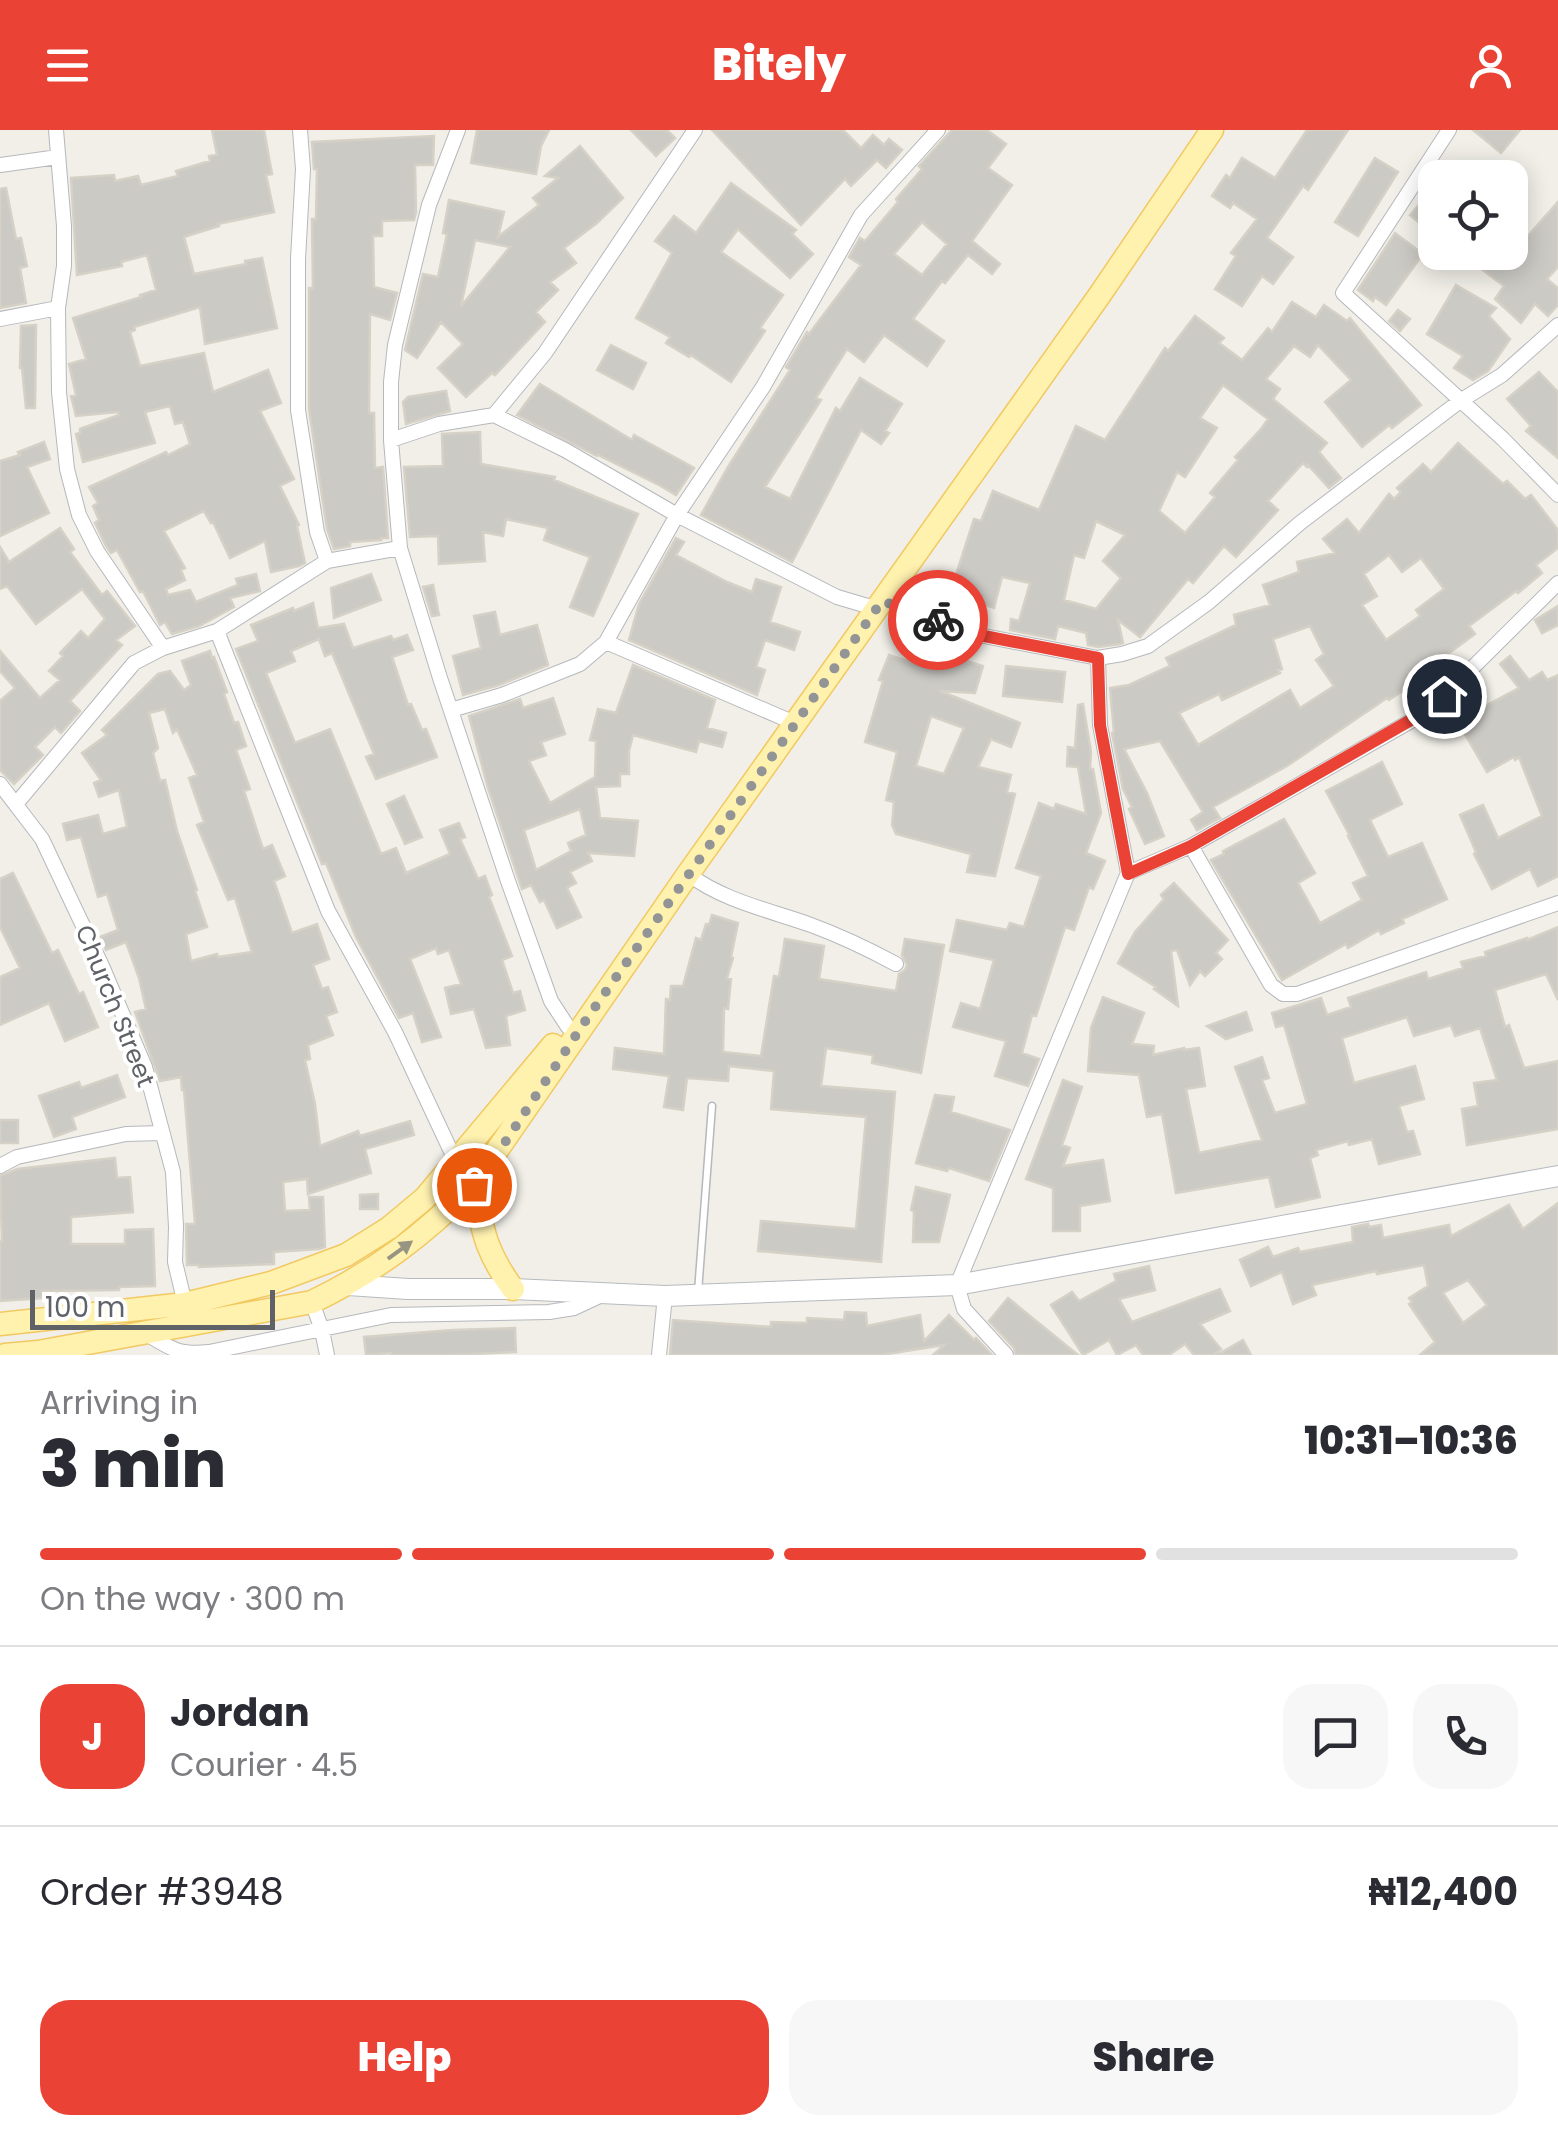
<!DOCTYPE html>
<html lang="en">
<head>
<meta charset="utf-8">
<style>
	:root { --surface:#fff; --page:#f7f7f7; --text:#2b2b33; --muted:#7c7c81; --line:#e1e1e2; --accent:#ea4335 }
	body { margin:0; font-family:Poppins,sans-serif; background:var(--page); color:var(--text); height:100vh; display:flex; flex-direction:column; font-size:38px; white-space:nowrap }
	* { box-sizing:border-box; margin:0 }
	p { font-size:32px; color:var(--muted) }
	.icon { flex:none; width:55px; height:55px; fill:none; stroke:currentColor; stroke-width:2; stroke-linecap:round; stroke-linejoin:round }
	.map { position:relative; height:1225px; overflow:hidden }
	.details { display:flex; flex-direction:column; background:var(--surface); flex:1 }
	.details>* { flex:none }
	.fabs { position:absolute; left:1418px; top:30px; display:grid; gap:20px }
	.fabs a { display:grid; place-items:center; width:110px; height:110px; border-radius:20px; background:var(--surface); box-shadow:0 5px 25px #0003; font-size:50px }
	.scale { position:absolute; left:30px; bottom:25px; width:245px; box-sizing:border-box; padding-left:10px; border:5px solid #5f6368; border-top:0; font-size:28px; line-height:35px; white-space:nowrap; color:#5f6368; -webkit-text-stroke:8px #fff; paint-order:stroke }
	.pin { position:absolute; display:grid; place-items:center; width:85px; height:85px; color:#fff; margin:-42px; border:5px solid #fff; border-radius:50%; box-shadow:0 2px 10px #0007 }
	.courier { position:absolute; display:grid; place-items:center; width:100px; height:100px; margin:-50px; border:8px solid #ea4335; border-radius:50%; background:#fff; color:#222; box-shadow:0 2px 12px #0007 }
	.overview em { font-style:normal; font-weight:800 }
	.overview div { display:flex; flex-direction:column-reverse }
	.overview { display:flex; align-items:center; justify-content:space-between; height:170px; padding:0 40px }
	h1 { font-size:65px; font-weight:800; line-height:75px }
	.bar { display:grid; grid-template-columns:repeat(4,1fr); gap:15px 10px; align-content:center; height:120px; padding:0 40px }
	.bar i { height:12px; border-radius:8px; background:var(--line) }
	.bar .active { background:var(--accent) }
	.bar p { grid-column:span 4 }
	.line { display:flex; align-items:center; gap:25px; padding:0 40px; border-top:2px solid var(--line) }
	.line div { flex:1 }
	.round { display:grid; place-items:center; flex:none; width:105px; height:105px; border-radius:30px; background:var(--page) }
	.action { display:flex; gap:20px; margin-top:auto; padding:20px 40px }
	.action a { flex:1; height:115px; border-radius:30px; background:var(--accent); color:#fff; font-size:40px; font-weight:800; line-height:115px; text-align:center }
	.action a+a { background:var(--page); color:var(--text) }
	header { display:flex; justify-content:space-between; align-items:center; height:130px; padding:0 40px; background:var(--accent); color:#fff; font-size:45px; font-weight:800 }
	.map>svg:first-child { display:block }
</style>
</head>
<body>
<header><svg class="icon" aria-label="menu" viewBox="0 0 24 24"><path d="M4 6h16M4 12h16M4 18h16"/></svg>Bitely<svg class="icon" aria-label="person" viewBox="0 0 24 24"><circle cx="12" cy="8" r="4"/><path d="M4 21q1-7 8-7t8 7"/></svg></header>
<div class="map">
<svg width="1558" height="1225" viewBox="0 0 1558 1225">
	<rect width="100%" height="100%" fill="#f1efe8"/>
	<!-- building -->
	<path fill="#cccac5" stroke="#d6d1c6" stroke-width="2.5" fill-rule="evenodd" d="M212,0h52l8,44 -6,1 8,37 -56,12 1,2 -35,11 10,37 52,-10 -1,-3 17,-3 15,70 -72,16 -5,-37 -66,20 1,3 -5,2 10,34 64,-13 9,39 55,-22 13,33 -21,8 34,68 -14,7 19,39 -2,1 8,37 -6,3 -28,6 -6,-31 -35,17 -17,-36 -2,1 -7,-12 -40,20 21,37 -4,2 4,10 -19,9 2,6 22,-5 6,12 42,-17 -2,-6 20,-5 4,17 -30,7 4,9 -35,19 -27,8 -7,-12 -5,3 -17,-34 -3,1 -23,-42 -6,3 -5,-7 -11,-23 4,-3 -6,-14 5,-3 -9,-16 77,-35 2,3 22,-11 -7,-22 -8,2 -5,-18 -25,6 10,31 -72,19 -7,-28 4,-1v-4l39,-14 -1,-3 -42,4 -5,-20 5,-1 -7,-31 17,-5 -13,-41 68,-21 -1,-2 16,-5 -9,-35 -26,7 1,4 -45,9 -6,-97 43,-3 1,6 23,-5 3,9 37,-9 -2,-5 34,-10 -1,-5 8,-1z
		M477,0h72l-8,16 -5,28 -65,-11z
		M631,0h36l8,8 -19,18z
		M712,0h131l18,18 12,-13 11,10 5,-6 13,11 -16,18 -9,-8 -26,26 -6,-7 -44,46z
		M952,0h35l19,14 -18,24 24,17 -40,56 28,23 -8,10 -24,-19 -23,28 -3,-2 -29,38 31,22 -17,25 -43,-31 -20,27 -17,-13 -31,49 5,2 -56,87 25,12 46,-91 4,3 20,-33 42,26 -17,27 4,2 -8,11 -20,-14 -69,132 -91,-47 27,-48 62,-97 -4,-3 21,-35 2,2 52,-69 -12,-8 11,-19 5,3 33,-39 -2,-3 26,-30 -3,-3zM922,92l25,22 -25,31 -28,-21z
		M1307,0h41l-40,60 -5,-4 -36,52 26,19 -20,27 -11,-8 -20,30 -27,-17 21,-33 -5,-3 26,-34 -24,-16 -3,5 -18,-12 14,-21 4,3 12,-20 33,20z
		M1473,0h47l-19,23z
		M434,6l-1,29h-18l1,47 -2,8 -32,1v15h-9l1,51 23,6 -7,27 -20,-6 -1,99h5l1,55 8,-1 5,71h-7v2l-31,2v4l-16,3 -7,-20 -18,-120v-121h4l-1,-69h4l1,-50h-3l-2,-27z
		M580,16l43,52 -26,25 -33,25 12,15 -26,19 8,8 -22,22 9,10 -50,53 -3,-2 -26,24 -28,-29 25,-24 -22,-22 -24,36 -12,-8 18,-76 15,3 9,-43 -4,-1 6,-33 55,12 -6,25 41,-32 -6,-7 25,-20 -13,-2zM475,110l35,7 -49,59z
		M1375,28l23,14 -40,64 -23,-14z
		M731,53l65,47 -4,4 21,20 -23,24 -52,-49 -17,23 62,43 -23,33 5,3 -34,51 -40,-27 -2,2 -23,-14 4,-6 -34,-19 36,-65 -17,-12 19,-25 22,17z
		M1435,56v50l-25,-21z
		M6,58l10,51 5,-1 6,28 -7,2 6,35 -26,5v-119z
		M1558,72v65l-11,12 11,9v17l-10,11 -13,-12 -14,19 -26,-24 9,-13 -45,-34h49l3,3z
		M1395,103l28,21 -37,51 -11,-8 -2,4 -15,-11z
		M1456,155l40,23 -7,8 21,23 -22,32 -15,9 -19,-12 9,-12 -36,-22z
		M1292,172l24,15 8,-12 23,16 3,-3 71,87 -29,23 -3,-3 -27,22 -37,-45 26,-22 -33,-35 -8,12 -16,-11 -28,33 14,10 -7,10 54,44 -8,9 22,26 -12,10 -21,-23 -1,2 -4,-4 -35,38 10,9 -42,47 -12,-11 -31,37 -5,-4 -48,58 -22,-17 5,23 -3,1 -22,3 -10,-2 -2,-12 -28,-7 -3,13 -45,-9 1,-11 8,2 11,-38 -28,-6 -8,31 -58,-20 5,-12 13,5 20,-62 7,2 12,-30 46,19 37,-84 29,14 60,-92 3,3 27,-35 29,22 -5,5 23,17 26,-32 4,4zM1223,255l45,34 -7,10 -26,28 3,3 -28,33 5,4 -30,36 -26,-22 18,-39 8,5 32,-49 -17,-10zM1096,391l29,14 -22,26 18,17 -25,31 -32,-9 10,-45 10,3z
		M1398,180l12,9 -10,12 -11,-10z
		M36,195l-1,83h-9l-4,-40h-2l1,-42z
		M611,215l35,18 -13,26 -36,-19z
		M1539,242l19,20v66l-32,-27 5,-5 -24,-27z
		M540,254l92,56 2,-5 60,33 -18,27 -17,-10 -61,-30 -1,1 -80,-41z
		M446,261l4,20 -44,13 -3,-22 5,-5z
		M480,302l1,32 74,13 -1,3 84,34 -45,102 -23,-9 20,-50 -46,-17 4,-12 -42,-9 -3,17 -20,-4 2,29 -46,3 -1,-28 -28,1 -6,-70 39,-1 -1,-32z
		M44,312l6,17 -23,8 22,46 -49,23v-75l20,-6 -2,-3z
		M1458,313l45,41 4,-3 18,18 6,-4 27,35v18l-22,17 6,8 -24,20 -2,-2 -47,35 6,8 -64,47 2,3 -24,16 -2,-2 -100,68 -74,41 7,11 -23,12 -6,-10 12,-8 -43,-71 -36,8 23,44 17,43 -19,8 -16,-35 3,-2 -9,-18 -11,-56 2,-1 -4,-44 19,-3 41,-19 -4,-8 70,-33 -2,-10 36,-10 -7,-20 36,-13 -2,-10 38,-9 -12,-14 24,-20 12,14 30,-39 5,5 7,-7 -4,-4 26,-24 8,8zM1389,425l13,17 19,-14 23,31 -28,21 4,6 -34,24 -24,-35 15,-9 -13,-22zM1310,496l14,28 -8,6 18,26 -34,22 -10,-18 -92,55 -19,-32 40,-19 3,6 58,-27 -2,-3 4,-1 -9,-30z
		M60,398l14,21 -4,3 32,43 5,-4 28,35 -19,14 6,5 -52,56 10,10 -19,22 -6,-6 -20,20 8,8 -29,29 -14,-14v-69l15,-13 -15,-17v-20l40,47 20,-18 -11,-9 14,-15 -3,-3 21,-22 7,7 17,-19 -23,-30 -46,35 -29,-38 -7,3v-42l9,15z
		M676,408l8,4 -8,13 51,27 25,10 4,-13 25,8 -11,35 30,10 -6,18 -29,-10 -9,27 9,3 -8,25 -128,-55 10,-36z
		M371,444l10,26 -47,18 -3,-30z
		M433,455l6,30 -7,1 -9,-29z
		M313,473l5,25 26,-4 9,24 38,-12 2,4 14,-5 6,15 -21,7 16,48 3,-1 11,26 4,-1 11,28 -61,22 -10,-22 8,-3 -42,-101 -7,3 -6,-17 -28,12 4,10 -29,12 29,70 35,-14 51,125 15,-6 10,25 44,-19 -10,-24 19,-7 6,14 -5,2 18,40 7,-3 7,19 -3,2 23,59 -10,4 11,33 7,-2 5,19 -19,6 4,29 -24,3 -12,-39 -23,5 -6,-26 16,-4 -12,-34 -11,4 -2,-6 -26,11 31,78 -19,5 -9,-29 -14,5 -43,-81 -30,-74 -4,1 -86,-215 22,-8 -7,-16 42,-17 1,3z
		M1558,476v19l-16,8 -7,-13z
		M495,482l5,23 37,-10 11,40 -49,20 -36,10 -10,-39 28,-8 -7,-32z
		M210,521l2,7 2,-1 13,35 -3,2 10,29 4,-1 8,24 -10,4 14,39 -6,2 19,58 9,-4 13,31 -11,5 18,52 25,-9 12,35 -16,6 9,24 6,-2 9,25 -11,4 7,19 -25,10 2,14 -5,1 10,44 5,42 38,-15 2,5 50,-15 4,14 -49,14 6,24 -63,21 -1,-15 -24,3 2,29 25,-1 -1,-13h14l2,50 -6,2 -45,3v12l-75,3v-2h-12l-1,-41h9l-11,-134h-2l-1,-13 -21,4 -25,-69 11,-3 -7,-31 -13,-36 -20,8 -6,-13 18,-7 -11,-36 -9,3 -17,-60 -14,3 -4,-16 35,-9 5,19 24,-7 -8,-37 -20,7 -5,-14 7,-3 -19,-27 25,-18 -5,-5 56,-56 12,-3 14,19 7,-5 -9,-24zM165,579l8,24 4,-4 20,46 -8,3 15,44 -7,3 31,75 7,-2 17,54 -34,5 -1,-3 -26,7 -5,-27 21,-7 -12,-36 2,-1 -20,-59 -12,-51 -5,1 -7,-28 5,-5 -9,-35z
		M935,521l48,15 -8,27 -35,-2 80,32 -9,24 -20,-8 -13,28 33,8 -4,17 8,2 -20,82 -28,-4 4,-18 -75,-20 -4,-9 2,-23 -8,-2 11,-48 -32,-10 18,-61 -4,-1 10,-25 41,13zM931,586l33,12 -20,46 -28,-8z
		M1510,526l19,24 13,-8 5,8 11,-5v201l-20,10 -8,-17 -38,20 -18,-35 2,-2 -16,-37 23,-10 15,33 44,-22 -23,-59 -4,3 -1,-3 -27,15 -31,-53 25,-15 2,3 36,-19 -19,-24z
		M633,535l82,35 -8,28 19,5 -4,14 -23,-6 -3,11 -63,-17 -4,16v23h-9v12l-24,1 4,31 38,3 -4,35 -46,-3 4,8 -22,11 6,11 -9,5 14,29 -24,11 -13,-28 -4,2 -9,-17 -9,4 -34,-101 -19,-72 51,-17 3,9 30,-10 12,36 -24,8 5,13 -17,6 21,42 45,-26 1,-36 -6,-1 8,-31 18,4zM580,679l6,26 -18,8 3,8 -35,19 -12,-40z
		M1006,536l59,6 -3,30 -59,-6z
		M1083,574l8,48 -1,17h3l8,44 -15,40 19,8 -12,28 -4,-2 -15,43 -9,-3 -29,89 -4,-1 -10,38 17,6 -11,27 -33,-10 11,-35 -53,-14 8,-24 19,6 14,-49 -44,-9 7,-31 50,10 3,-7 14,4 17,-51 -25,-8 23,-65 15,6 2,-5 30,10 -8,-47 -11,-1 1,-19 7,1 3,-43z
		M1382,632l20,42 -32,16 18,37 34,-14 25,56 -45,20 2,4 -23,11 -2,-4 -31,18 -2,-4 -64,36 -71,-120 13,-6 -1,-3 61,-32 31,54 -17,10 22,40 42,-23 -9,-17 15,-7 -20,-40h2l-24,-45z
		M404,666l18,41 -17,7 -18,-40z
		M13,743l39,80 6,-3 21,44 4,-2 15,35 -33,14 -16,-38 -49,22v-48l20,-9 -20,-41v-48z
		M1174,753l54,57 -12,13 6,6 -17,17 -5,-5 -10,14 -13,-35 -6,1 7,55 -24,-17 2,-2 -38,-24 17,-31 29,-33 -3,-4z
		M712,785l26,8 -7,34 2,1 -6,20 4,1 -3,30 -4,-1 -1,44 38,4 13,-80 5,1 6,-38 39,7 -5,33 77,12 3,-17 6,-4 2,-5 -5,-10 3,-16 39,6 -23,128 -49,-10 1,-8 -47,-7 -5,38 74,6 -14,170 -123,-11 3,-30 95,8 10,-112 -95,-8 3,-38 -45,-5 -1,15 -41,-3 -4,32 -19,-3 5,-31 -56,-7 2,-21 49,6 2,-55 4,1 1,-14h12l13,-48 5,2 5,-16 3,1z
		M1558,797v73l-12,-26 -51,16 10,37 4,-2 15,43 34,-7v68l-91,16 -5,-36 16,-3 -4,-23 23,-3 -17,-52 -25,8 -4,-11 -37,11 -7,-19 -65,21 12,45 61,-17 9,33 -25,7 8,26 6,-1 7,23 -41,10 -7,-25 -23,6 -1,-4 -32,9 2,5 -8,3 10,39 -44,10 -7,-30 -93,16 -14,-79 -15,3 -8,-42 -51,-4 3,-43 12,-31 41,16 -12,31 22,2 -1,9 31,-7v2l15,-2 6,38 -19,3 13,64 63,-13 -27,-73 27,-10 7,21 -7,2 13,33 32,-9 -23,-79 -8,2 -4,-14 49,-15 6,17 24,-8 -3,-9 78,-26 2,7 35,-11 -2,-6 25,-6 -1,-4 42,-14v2z
		M1246,882l6,18 -26,9 -19,-13z
		M117,945l8,22 -53,20 4,12 -22,8 -15,-41 40,-14 2,6z
		M1063,950l19,7 -20,58 8,3 -7,18 40,-6 7,41 -30,5v25h-27v-43l-27,-9z
		M935,965l19,2 -3,15 59,18 -21,51 -40,-13 -2,3 -31,-8z
		M0,990h18v23h-18z
		M115,1028l2,20 13,-1 3,35 -62,5v27h54v-14l28,-1 2,57 -36,1v3l-77,1 1,7 -43,3v-60h2l-2,-65 17,-7z
		M916,1057l34,8 -11,47h-26l1,-31 -3,-1z
		M378,1064v15h-18v-14z
		M1558,1073v152h-138l15,-13 -26,-38 3,-2 -3,-4 19,-12 -4,-21 -47,9 -1,-3 -64,14 4,10 -23,9 -11,-32 -31,14 -11,-26 28,-13 5,10 25,-9 2,4 53,-10 -1,-15 16,-3 1,3 12,-2 2,13 66,-13 2,11 58,-31 14,24zM1468,1150l19,25 -24,18 -20,-30z
		M1149,1136l6,24 -36,9 13,23 88,-33 10,22 -30,13 21,25 -7,6h-20l-9,-11 -16,11h-26l-7,-10 -19,10 -8,-15 -26,15 -32,-50 21,-13 7,9 37,-20 -2,-7z
		M1008,1168l70,57h-62l-2,-7 -25,-27z
		M845,1182l21,1 1,13 53,-11 4,26 25,-26 25,25 2,-2 16,17h-59l11,-10 -63,10h-211l3,-35 98,7v-5l36,1v-5l37,2z
		M515,1198l1,24 -66,3h-59v-2l-25,2 -2,-18 89,-7z
		M1243,1210l8,15h-34z"/>
	<g fill="none" stroke-linecap="round" stroke-linejoin="round">
		<!-- lane casing -->
		<g stroke="#b5b8bc" stroke-width="9">
			<path id="lane" d="M698,1162l14,-186"/>
		</g>
		<!-- street casing -->
		<g stroke="#b5b8bc" stroke-width="16">
			<path id="street" d="M56,0l8,96v40l-6,42 1,84 8,77 12,46 18,36 66,97
				M300,0l3,39 -5,90v151l19,122 10,29
				M458,0l-29,75 -34,140 -4,37v58l9,108 40,130 68,203 43,120 17,26
				M1449,0l-106,163 160,146 55,56
				M0,35l58,-8
				M0,189l58,-11
				M494,285l51,-62 150,-223
				M391,310l48,-16 55,-9 71,35 112,65 160,82 34,10
				M882,471l102,35 114,22 24,-4 26,-8 61,-44 91,-79 160,-122 42,-26 56,-50
				M217,501l111,280 67,121 61,130
				M606,512l184,79
				M451,580l51,-15 78,-31 26,-22 71,-127 86,-128 98,-172 77,-85
				M0,654l42,55 60,127 43,101 28,105 3,55 -1,35 10,42
				M16,674l118,-141 29,-15 54,-17 110,-70 73,-13
				M1191,716l80,139 12,9h14l261,-91
				M1128,743l63,-27 220,-125 33,-25 114,-113
				M688,744c36,27 81,36 123,51 30,11 57,24 85,39
				M0,1036l17,-9 109,-23 35,-1
				M312,1172l10,28 5,25
				M145,1203c27,16 32,22 64,19l182,-37 158,-3 25,-4 28,-13
				M659,1225l6,-59
				M1006,1225l-42,-46 -7,-24 171,-412 -28,-148 -2,-67"/>
		</g>
		<!-- secondary casing -->
		<g stroke="#b6babf" stroke-width="22">
			<path id="secondary" d="M348,1155l60,4h105l152,7 292,-11 601,-109"/>
		</g>
		<!-- primary casing -->
		<g stroke="#f2c960" stroke-width="25">
			<path id="primary" d="M473,1055c10,46 12,66 40,104
				M0,1194l185,-20 86,-21 75,-28 43,-27 36,-30 128,-153
				M5,1225l33,-3 274,-50c64,-31 112,-67 161,-117l215,-311 411,-578 113,-166"/>
		</g>
		<!-- lane -->
		<use href="#lane" stroke="#fff" stroke-width="6"/>
		<!-- street -->
		<use href="#street" stroke="#fff" stroke-width="14"/>
		<!-- secondary -->
		<use href="#secondary" stroke="#fff" stroke-width="20"/>
		<!-- primary -->
		<use href="#primary" stroke="#fff2af" stroke-width="22"/>
	</g>
	<!-- one-way arrows -->
	<defs><path id="oneway-solid" d="M-6-.8H1V-3.2L6.5 0L1 3.2V.8H-6Z" transform="scale(2.5)"/></defs>
	<use fill="#979581" href="#oneway-solid" transform="translate(400 1120) rotate(-36)"/>
	<g fill="none" stroke-linecap="round" stroke-linejoin="round">
		<!-- done -->
		<path stroke="#929495" stroke-width="10" stroke-dasharray="0 18" d="M474,1055l30,-41 84,-127 294,-416 56,19"/>
		<!-- route -->
		<path stroke="#ea4335" stroke-width="12" d="M938,490l46,16 114,22 2,67 28,149 63,-28 220,-126 33,-24"/>
	</g>
	<g text-anchor="middle" dominant-baseline="central" stroke-width="8" stroke-linejoin="round" paint-order="stroke">
		<!-- street labels -->
		<g font-size="25" fill="#5f6368" stroke="#fff">
			<text transform="translate(115 876) rotate(68)">Church Street</text>
		</g>
	</g>
</svg>
<div class="fabs">
<a><svg class="icon" aria-label="locate" viewBox="0 0 24 24"><circle cx="12" cy="12" r="6"/><path d="M12 2v4M12 18v4M2 12h4M18 12h4"/></svg></a>
</div>
<div class="scale">100 m</div>
<div class="pin" style="left:474px;top:1055px;background:#ea580c"><svg class="icon" aria-label="bag" viewBox="0 0 24 24"><path d="M5 8h14l-1 12H6zM9 8a3 3 0 0 1 6 0"/></svg></div>
<div class="pin" style="left:1444px;top:566px;background:#1f2937"><svg class="icon" aria-label="home" viewBox="0 0 24 24"><path d="M3 11l9-7 9 7M6 9v11h12V9"/></svg></div>
<div class="courier" style="left:938px;top:490px"><svg class="icon" aria-label="bike" viewBox="0 0 24 24"><circle cx="6" cy="16" r="4"/><circle cx="18" cy="16" r="4"/><path d="M6 16l4-8h5l3 8M10 8l3 8H6M13 5h3"/></svg></div>
</div>
<section class="details">
<div class="overview"><div><h1>3 min</h1><p>Arriving in</p></div><em>10:31–10:36</em></div>
<div class="bar"><i class="active"></i><i class="active"></i><i class="active"></i><i></i><p>On the way · 300 m</p></div>
<div class="line" style="height:180px"><b class="round" style="background:var(--accent);color:#fff">J</b><div><b>Jordan</b><p>Courier · 4.5</p></div><a class="round"><svg class="icon" aria-label="chat" viewBox="0 0 24 24"><path d="M4 5h16v11H9l-5 4z"/></svg></a><a class="round"><svg class="icon" aria-label="phone" viewBox="0 0 24 24"><path d="M5 4h4l2 5-3 2q2 4 5 5l2-3 5 2v4C11 20 4 13 5 4z"/></svg></a></div>
<div class="line" style="height:130px"><div>Order #3948</div><b>₦12,400</b></div>
<div class="action"><a>Help</a><a>Share</a></div>
</section>
</body>
</html>
